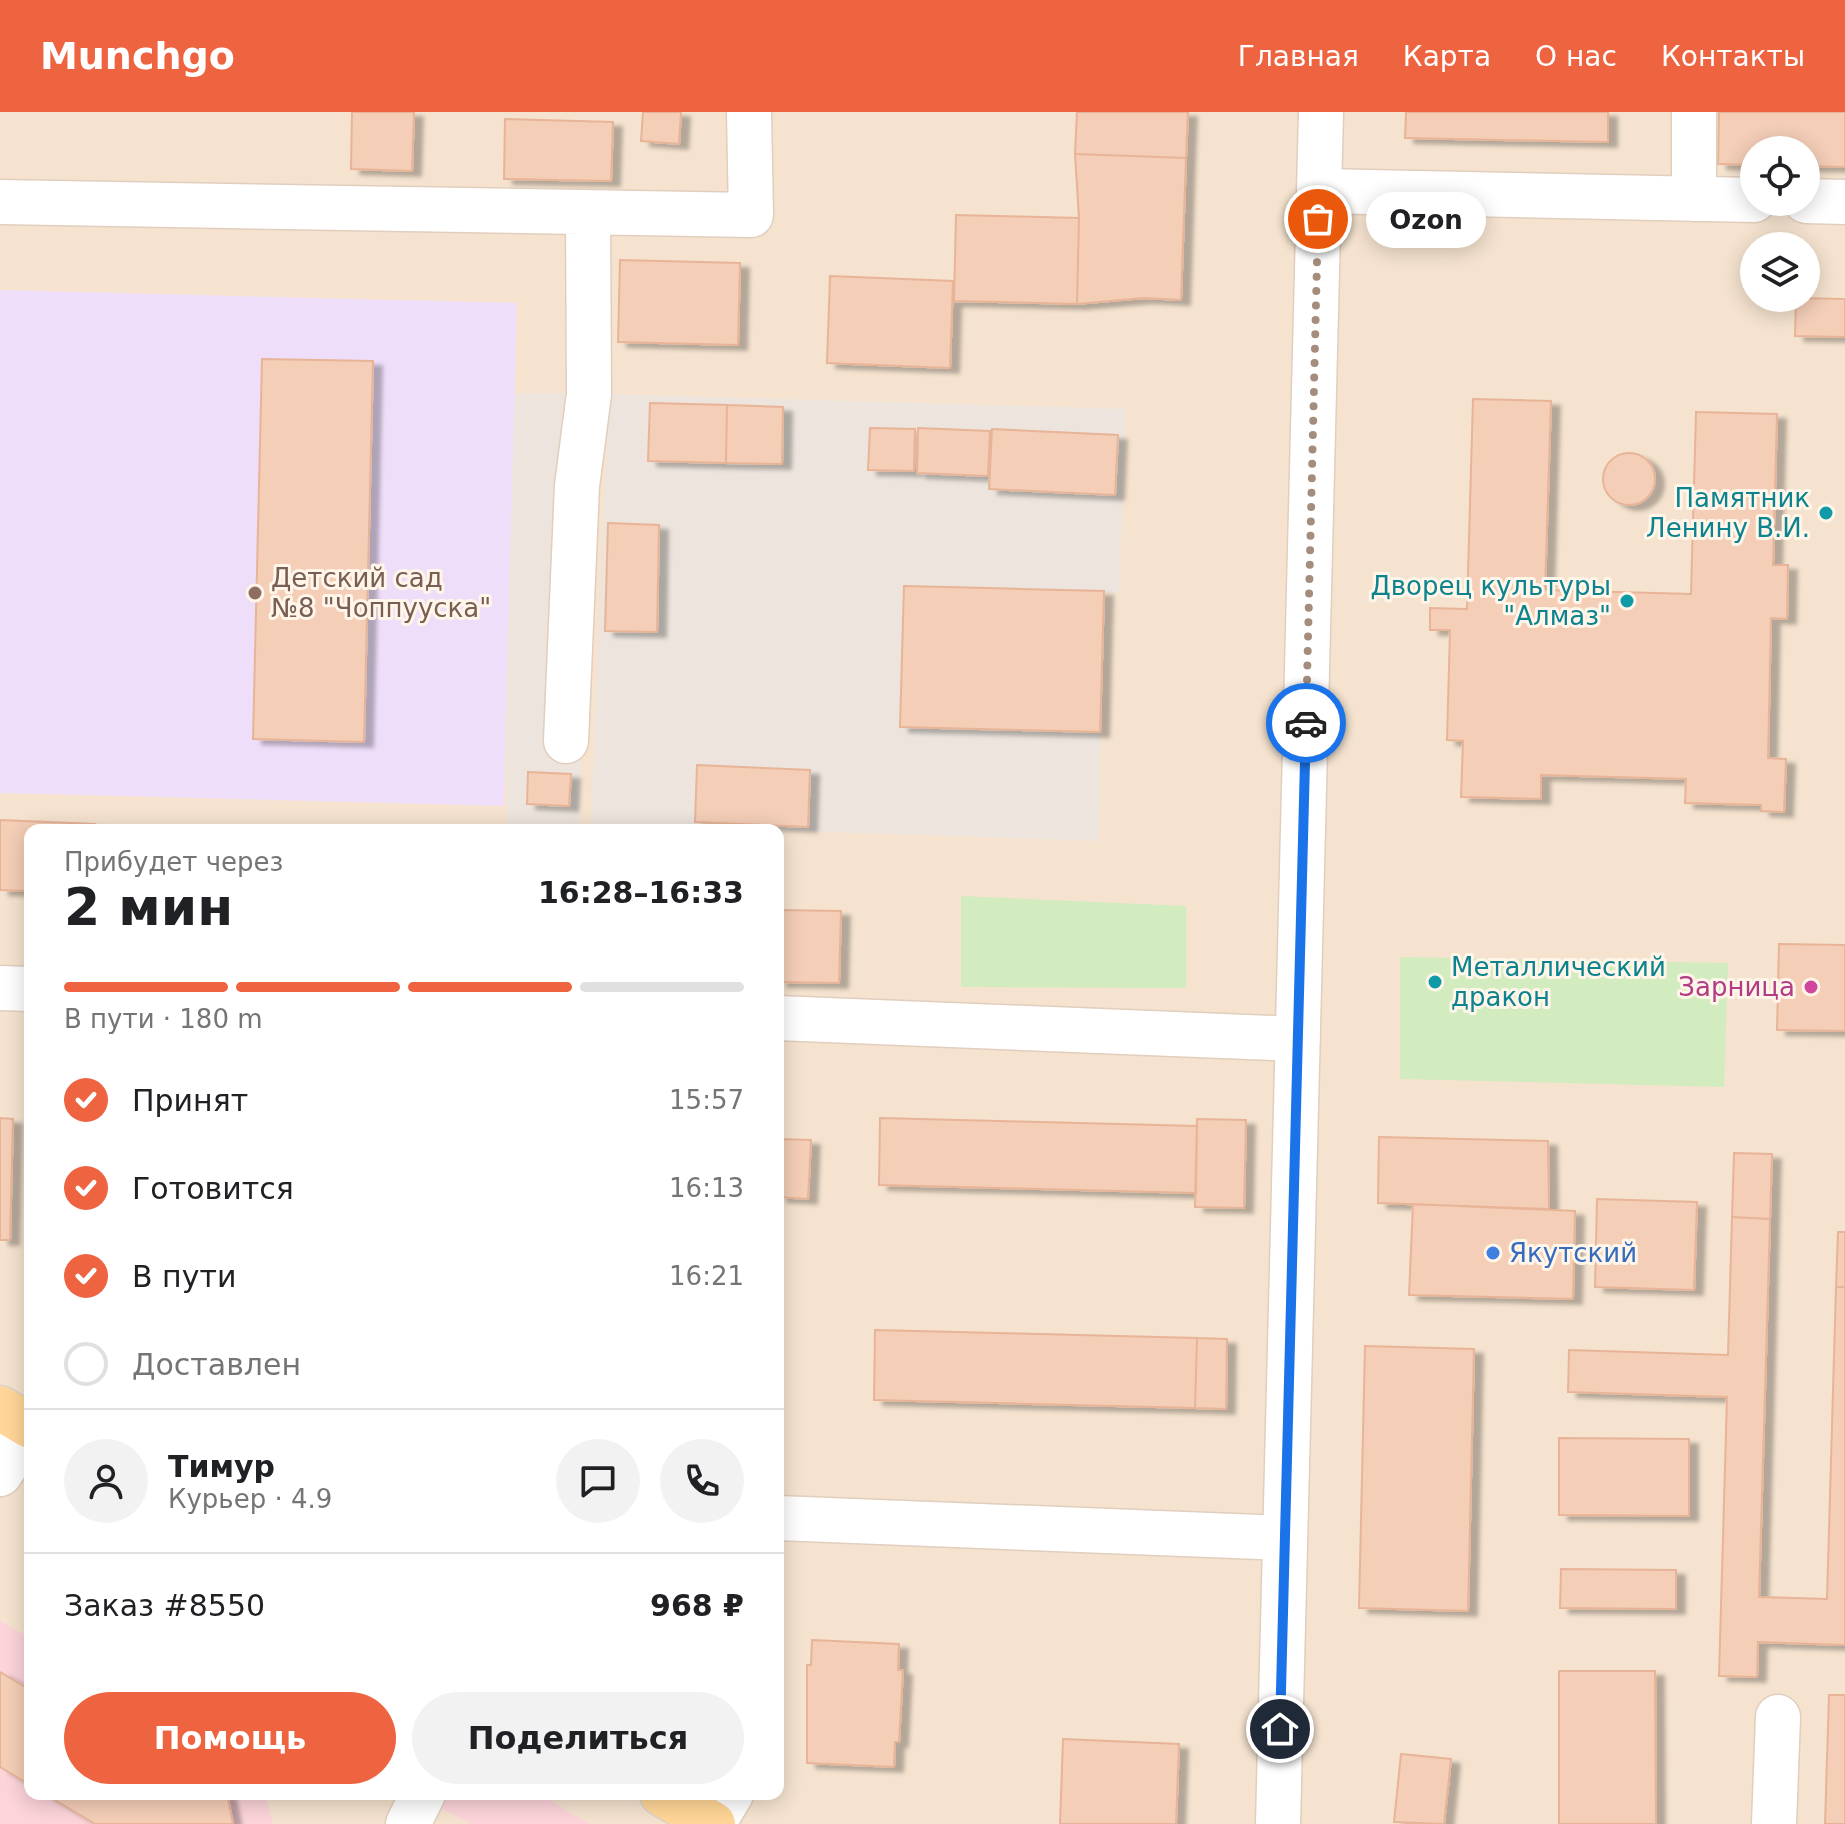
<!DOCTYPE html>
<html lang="ru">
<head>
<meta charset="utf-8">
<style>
	:root { --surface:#fff; --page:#f2f2f2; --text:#202124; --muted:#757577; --line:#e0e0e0; --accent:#ee6340 }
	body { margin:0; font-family:"DejaVu Sans",sans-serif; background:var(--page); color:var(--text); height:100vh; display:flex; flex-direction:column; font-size:30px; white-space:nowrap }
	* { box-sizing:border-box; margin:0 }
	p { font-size:26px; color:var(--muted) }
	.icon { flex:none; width:44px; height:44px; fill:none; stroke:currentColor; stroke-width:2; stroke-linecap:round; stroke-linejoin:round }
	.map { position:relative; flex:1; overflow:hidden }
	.panel { position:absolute; left:24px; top:712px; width:760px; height:976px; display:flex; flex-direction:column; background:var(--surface); border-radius:16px; box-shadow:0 4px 20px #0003 }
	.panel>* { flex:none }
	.buttons { position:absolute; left:1740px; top:24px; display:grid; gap:16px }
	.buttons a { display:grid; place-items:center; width:80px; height:80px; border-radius:50%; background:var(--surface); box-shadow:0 4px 20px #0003; font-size:40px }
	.pin { position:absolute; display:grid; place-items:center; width:68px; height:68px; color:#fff; margin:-34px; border:4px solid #fff; border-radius:50%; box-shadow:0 2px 8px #0007 }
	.courier { position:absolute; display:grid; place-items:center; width:80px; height:80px; margin:-40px; border:6px solid #1a73e8; border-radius:50%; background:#fff; color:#222; box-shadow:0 2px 10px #0007 }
	.bubble { position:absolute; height:56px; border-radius:28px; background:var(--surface); box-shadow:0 4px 20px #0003; font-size:26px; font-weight:700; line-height:56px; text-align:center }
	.head em { font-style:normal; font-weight:700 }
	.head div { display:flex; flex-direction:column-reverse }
	.head { display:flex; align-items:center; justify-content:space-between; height:136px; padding:0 40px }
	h1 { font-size:52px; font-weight:700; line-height:60px }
	.bar { display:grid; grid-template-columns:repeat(4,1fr); gap:12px 8px; align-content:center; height:96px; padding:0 40px }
	.bar i { height:10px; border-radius:6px; background:var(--line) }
	.bar .active { background:var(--accent) }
	.bar p { grid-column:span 4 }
	.line { display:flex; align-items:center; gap:20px; padding:0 40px; border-top:2px solid var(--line) }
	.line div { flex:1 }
	.round { display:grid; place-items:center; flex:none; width:84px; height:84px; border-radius:42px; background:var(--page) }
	ol { padding:0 40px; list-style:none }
	li { display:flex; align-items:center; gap:24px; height:88px }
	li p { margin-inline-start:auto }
	li .icon { padding:8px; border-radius:50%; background:var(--accent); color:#fff; stroke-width:4 }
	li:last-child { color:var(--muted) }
	li i { width:44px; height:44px; border:4px solid var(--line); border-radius:50% }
	.cta { display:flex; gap:16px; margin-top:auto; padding:16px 40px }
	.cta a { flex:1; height:92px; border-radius:48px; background:var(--accent); color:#fff; font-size:32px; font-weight:700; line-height:92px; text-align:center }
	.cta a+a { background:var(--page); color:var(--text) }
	header { display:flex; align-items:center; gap:48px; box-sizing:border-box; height:112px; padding:0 40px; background:var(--accent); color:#fff }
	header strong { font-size:38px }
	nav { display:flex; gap:44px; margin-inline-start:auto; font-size:28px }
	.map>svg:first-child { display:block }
</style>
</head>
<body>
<header>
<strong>Munchgo</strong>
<nav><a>Главная</a><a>Карта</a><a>О нас</a><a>Контакты</a></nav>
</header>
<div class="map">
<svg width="1845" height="1712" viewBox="0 0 1845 1712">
	<defs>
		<filter id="shadow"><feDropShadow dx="9" dy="5" stdDeviation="2" flood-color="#0004"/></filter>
	</defs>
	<rect width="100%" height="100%" fill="#fdf2e1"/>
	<!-- residential -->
	<path fill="#f5e3cf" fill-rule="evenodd" d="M0,0h1845v1712h-1845zM1754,38h52v52h-52zM1754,134h52v52h-52zM30,718h748v964h-748z"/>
	<!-- industrial -->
	<path fill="#ece4dd" d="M515,281l81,1 -17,430h-73z
		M609,282l517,15 -7,184 -16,-1 -4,249 -508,-17z"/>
	<!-- education -->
	<path fill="#efdef9" d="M0,178l517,13 -13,503 -504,-13z"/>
	<!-- medical -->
	<path fill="#fcd4da" d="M0,1509l30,17v156h235l8,30h-273z
		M443,1682h97l49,30h-117l-36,-18z"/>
	<!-- green -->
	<path fill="#d2ebbf" d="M961,784l225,10v82l-225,-1z
		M1400,845l328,6 -4,124 -324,-8z"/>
	<!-- building -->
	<path fill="#f4ceb7" stroke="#e8b497" stroke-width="2" filter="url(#shadow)" d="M352,0h62l-2,59 -61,-2z
		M643,0h38l-2,32 -38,-3z
		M1077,0h111l-2,46 -111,-4z
		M1406,0h202v30l-203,-4z
		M1719,0h126v55l-39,-1v-16h-52v15l-36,-1z
		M505,7l108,3 -2,59 -107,-2z
		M1075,42l111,4 -5,142 -37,-2 -67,6 2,-86z
		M956,103l123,3 -2,86 -123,-3z
		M620,148l120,3 -2,82 -120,-3z
		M830,164l123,5 -3,87 -123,-5z
		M1796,186l49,1v38l-50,-1z
		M262,247l111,2 -9,381 -111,-3z
		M1473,287l78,2 -6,189 146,4 5,-182 81,2 -4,151h15l-1,54 -16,-1 -3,140 18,1 -2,53 -23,-1v-6l-76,-2 1,-24 -145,-4v24l-80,-2 2,-56 -16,-1 3,-110h-20v-22l37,1z
		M650,291l77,2 -1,58 -78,-2z
		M727,293l56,2 -1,57 -56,-1z
		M870,316l45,1 -1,42 -46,-1z
		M918,316l72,3 -2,45 -71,-3z
		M992,317l126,6 -3,60 -126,-6z
		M1603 367a26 26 0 1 1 52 0a26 26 0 1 1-52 0Z
		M608,411l51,2 -2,107 -52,-1z
		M904,474l200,5 -4,141 -200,-5z
		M697,653l113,5 -2,57 -113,-5z
		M528,660l43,2 -2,32 -42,-2z
		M0,708l95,4v6h-65v61l-30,-1z
		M778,798l63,1 -2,72 -61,-1z
		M1779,832l66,1v86l-68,-1z
		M0,1006l13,1 -3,121h-10z
		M880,1006l317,8 -1,67 -317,-8z
		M1197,1007l49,1 -2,88 -49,-1z
		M1379,1025l169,4 1,68 -171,-6z
		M778,1027l33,1 -3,59 -30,-2z
		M1734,1041l38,1 -2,65 -38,-2z
		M1597,1087l100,3 -3,88 -99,-3z
		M1413,1092l162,7 -2,88 -164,-4z
		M1732,1105l38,2 -11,378 68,2 9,-312h9v358l-87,-3 -1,35 -38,-1 8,-279 -159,-5 1,-42 159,5z
		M1838,1120h7v55h-9z
		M875,1218l322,8 -2,70 -321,-8z
		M1197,1226l30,1 -1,70 -31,-1z
		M1365,1234l109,3 -6,262 -109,-3z
		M1559,1326l130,1v77l-130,-1z
		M1561,1457l115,1v39l-116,-1z
		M812,1528l87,4 -1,26h5l-4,72h-4l-1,25 -87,-4v-98h4z
		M1559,1559h96l1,153h-97z
		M0,1560l30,18v95l-30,-18z
		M1829,1583h16v129h-20z
		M1063,1627l116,5 -3,80h-116z
		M1401,1642l50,5 -7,65 -50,-2z
		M45,1682h182l6,30h-138z"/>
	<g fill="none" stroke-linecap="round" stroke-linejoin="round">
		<!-- minor casing -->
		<g stroke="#e2cebd" stroke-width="47">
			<path id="minor" d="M1694,0v87
				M1319,79l435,9
				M1806,89l39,1
				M0,90l751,13 -2,-103
				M566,629l11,-255 12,-92 -1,-182
				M0,876l30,1
				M778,906l520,21
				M0,1362l30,-47
				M778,1406l507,20
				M408,1712l15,-30
				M713,1712l18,-30
				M1278,1712l43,-1712
				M1774,1712l4,-107"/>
		</g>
		<!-- major casing -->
		<g stroke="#dbd3cf" stroke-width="47">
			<path id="major" d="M0,1296l30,18
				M662,1682l51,30"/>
		</g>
		<!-- minor -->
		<use href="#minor" stroke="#fff" stroke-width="44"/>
		<!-- major -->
		<use href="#major" stroke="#ffd697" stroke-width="44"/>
	</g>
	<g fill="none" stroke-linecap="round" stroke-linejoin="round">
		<!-- done -->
		<path stroke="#a58d7d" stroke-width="8" stroke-dasharray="0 14.4" d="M1306,611l12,-504"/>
		<!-- route -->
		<path stroke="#1a73e8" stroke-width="10" d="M1280,1617l26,-1006"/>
	</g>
	<!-- markers -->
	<g fill="#0f9aa8" stroke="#fff6e9" stroke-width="3">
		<circle cx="1826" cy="401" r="8"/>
		<circle cx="1627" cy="489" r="8"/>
		<circle cx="1435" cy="870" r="8"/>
	</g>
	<circle fill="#8d6e63" stroke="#fff6e9" stroke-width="3" cx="255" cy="481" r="8"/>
	<circle fill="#d1479c" stroke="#fff6e9" stroke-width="3" cx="1811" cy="875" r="8"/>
	<circle fill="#3f7fe0" stroke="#fff6e9" stroke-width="3" cx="1493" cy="1141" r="8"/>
	<g text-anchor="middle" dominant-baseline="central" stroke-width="6" stroke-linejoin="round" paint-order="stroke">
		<!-- culture labels -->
		<g font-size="26" fill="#0d838f" stroke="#fff6e9" text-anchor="end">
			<text x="1810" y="386">Памятник<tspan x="1810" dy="30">Ленину В.И.</tspan></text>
			<text x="1611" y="474">Дворец культуры<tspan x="1611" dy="30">"Алмаз"</tspan></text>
			<text x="1451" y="855" text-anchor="start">Металлический<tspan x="1451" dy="30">дракон</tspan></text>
		</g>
		<!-- education labels -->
		<g font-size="26" fill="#785e54" stroke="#fff6e9" text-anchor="start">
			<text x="271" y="466">Детский сад<tspan x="271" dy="30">№8 "Чоппууска"</tspan></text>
		</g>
		<!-- hotel labels -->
		<g font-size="26" fill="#b23c85" stroke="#fff6e9" text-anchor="end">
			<text x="1795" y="875">Зарница</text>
		</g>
		<!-- shop labels -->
		<g font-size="26" fill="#366cbe" stroke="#fff6e9" text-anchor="start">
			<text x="1509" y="1141">Якутский</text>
		</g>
	</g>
</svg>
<div class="buttons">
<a><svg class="icon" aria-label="locate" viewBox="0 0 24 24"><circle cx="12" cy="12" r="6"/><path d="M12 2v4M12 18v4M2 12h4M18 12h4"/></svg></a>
<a><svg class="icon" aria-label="layers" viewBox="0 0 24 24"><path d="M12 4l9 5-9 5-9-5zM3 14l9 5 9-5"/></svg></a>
</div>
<div class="pin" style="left:1318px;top:107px;background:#ea580c"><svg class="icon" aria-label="bag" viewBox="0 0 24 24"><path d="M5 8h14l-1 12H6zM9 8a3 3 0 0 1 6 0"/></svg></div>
<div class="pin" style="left:1280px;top:1617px;background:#1f2937"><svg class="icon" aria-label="home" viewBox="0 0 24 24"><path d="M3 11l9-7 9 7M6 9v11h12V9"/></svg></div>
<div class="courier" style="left:1306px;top:611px"><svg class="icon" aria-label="car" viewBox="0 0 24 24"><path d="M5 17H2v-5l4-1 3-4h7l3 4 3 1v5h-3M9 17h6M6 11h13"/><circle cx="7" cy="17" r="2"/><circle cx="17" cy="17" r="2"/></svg></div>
<div class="bubble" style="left:1366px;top:80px;width:120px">Ozon</div>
<section class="panel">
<div class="head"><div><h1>2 мин</h1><p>Прибудет через</p></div><em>16:28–16:33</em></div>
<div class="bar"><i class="active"></i><i class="active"></i><i class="active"></i><i></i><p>В пути · 180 m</p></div>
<ol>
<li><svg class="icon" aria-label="check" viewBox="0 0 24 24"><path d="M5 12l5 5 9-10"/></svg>Принят<p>15:57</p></li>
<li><svg class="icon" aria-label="check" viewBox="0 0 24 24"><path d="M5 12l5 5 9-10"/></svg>Готовится<p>16:13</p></li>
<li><svg class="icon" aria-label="check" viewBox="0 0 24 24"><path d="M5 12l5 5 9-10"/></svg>В пути<p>16:21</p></li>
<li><i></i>Доставлен</li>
</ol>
<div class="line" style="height:144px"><a class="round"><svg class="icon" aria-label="person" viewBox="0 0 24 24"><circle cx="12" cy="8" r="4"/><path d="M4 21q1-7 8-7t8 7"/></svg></a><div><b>Тимур</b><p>Курьер · 4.9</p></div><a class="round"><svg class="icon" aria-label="chat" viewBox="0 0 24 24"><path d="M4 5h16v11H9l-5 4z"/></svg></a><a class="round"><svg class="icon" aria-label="phone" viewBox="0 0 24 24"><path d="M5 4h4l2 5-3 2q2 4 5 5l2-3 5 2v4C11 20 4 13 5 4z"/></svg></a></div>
<div class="line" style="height:104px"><div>Заказ #8550</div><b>968 ₽</b></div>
<div class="cta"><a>Помощь</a><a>Поделиться</a></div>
</section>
</div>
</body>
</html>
